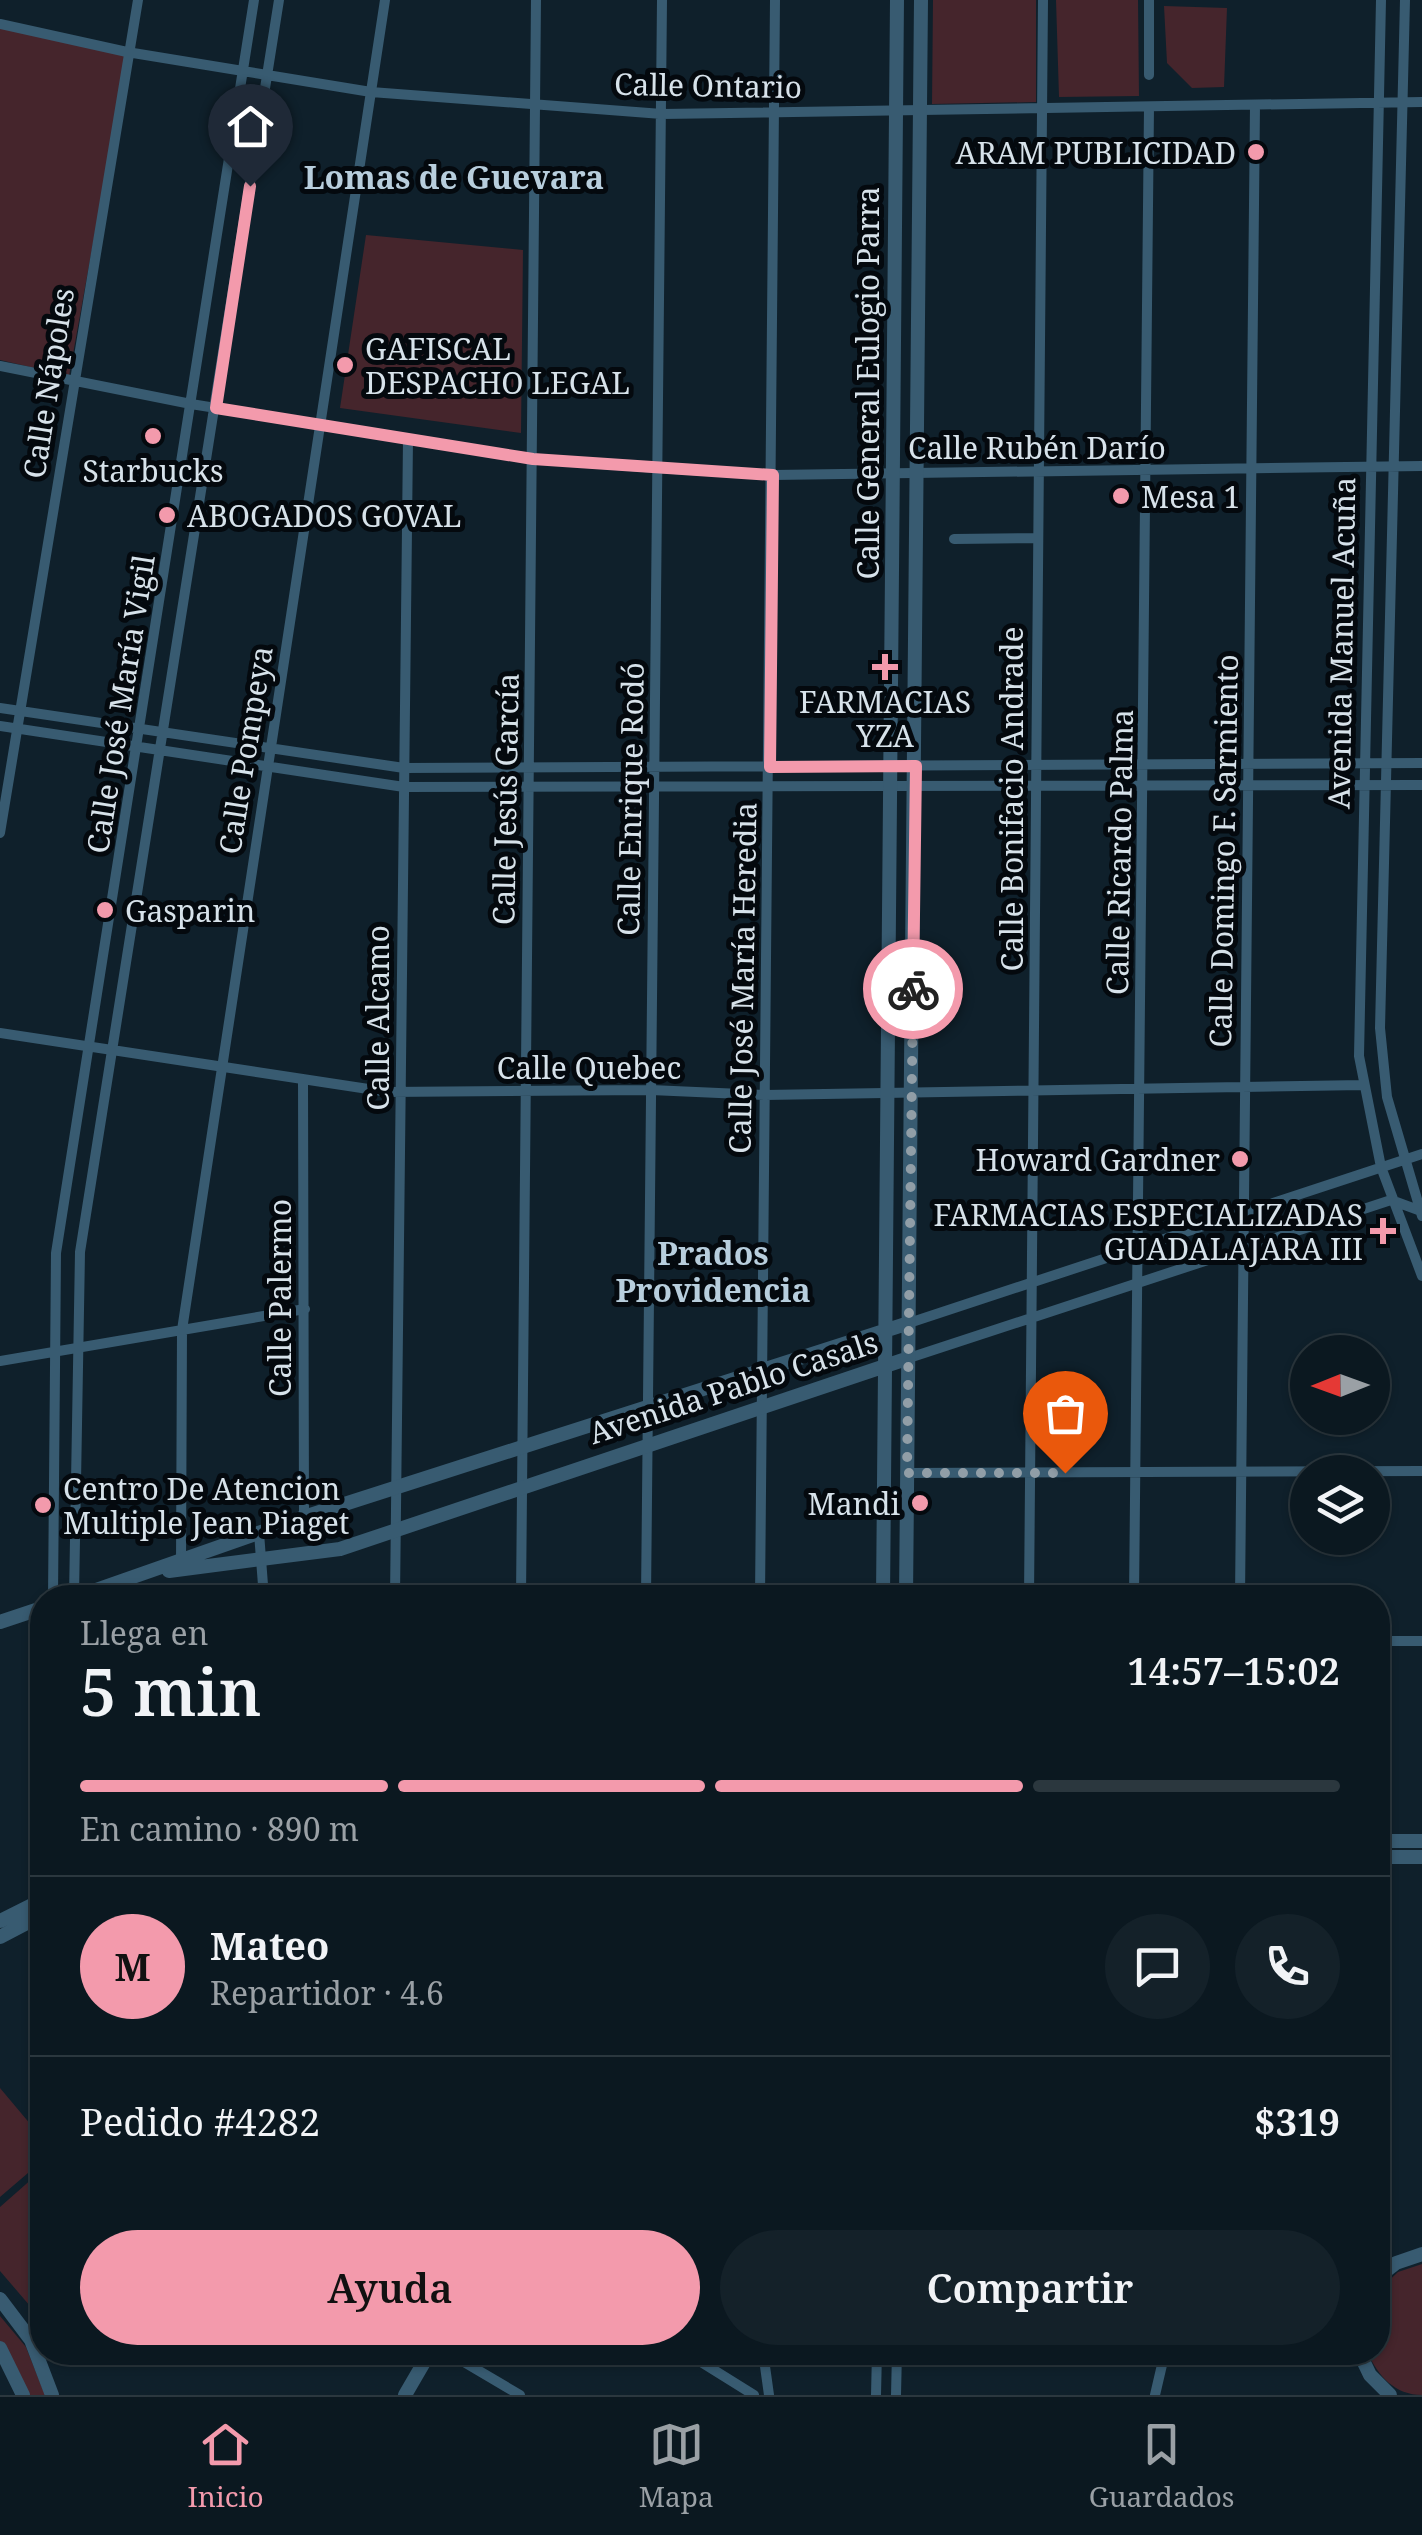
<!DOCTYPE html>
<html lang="es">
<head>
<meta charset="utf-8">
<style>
	:root { --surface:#0b1820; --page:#142129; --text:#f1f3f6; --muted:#9aa0a5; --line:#2b373e; --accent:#f39aac }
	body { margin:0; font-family:"Noto Serif",serif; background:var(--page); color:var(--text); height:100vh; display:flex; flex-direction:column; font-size:38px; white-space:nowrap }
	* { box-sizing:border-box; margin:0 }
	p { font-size:32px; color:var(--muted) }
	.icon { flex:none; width:55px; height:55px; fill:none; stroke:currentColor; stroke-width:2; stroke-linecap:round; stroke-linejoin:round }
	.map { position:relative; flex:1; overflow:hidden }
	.drawer { position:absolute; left:30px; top:1585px; width:1360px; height:780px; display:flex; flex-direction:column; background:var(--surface); border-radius:40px; box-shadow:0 2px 8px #0004,0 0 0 2px var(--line) }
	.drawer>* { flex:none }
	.needle { width:65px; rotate:269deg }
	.tools { position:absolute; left:1290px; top:1335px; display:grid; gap:20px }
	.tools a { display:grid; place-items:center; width:100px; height:100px; border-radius:50%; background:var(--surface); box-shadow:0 2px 8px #0004,0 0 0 2px var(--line); font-size:50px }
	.pin { position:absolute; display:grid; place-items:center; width:85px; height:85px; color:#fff; margin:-102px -42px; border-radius:50% 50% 50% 0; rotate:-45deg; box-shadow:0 0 10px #0007 }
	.pin .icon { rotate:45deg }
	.courier { position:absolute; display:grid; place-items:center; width:100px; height:100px; margin:-50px; border:8px solid #f39aac; border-radius:50%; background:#fff; color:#222; box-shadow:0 2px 12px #0007 }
	.head em { font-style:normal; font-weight:600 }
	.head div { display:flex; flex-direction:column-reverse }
	.head { display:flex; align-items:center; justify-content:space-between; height:170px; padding:0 50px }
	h1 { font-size:65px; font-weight:600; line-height:75px }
	.bar { display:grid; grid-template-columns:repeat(4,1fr); gap:15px 10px; align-content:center; height:120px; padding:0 50px }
	.bar i { height:12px; border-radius:8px; background:var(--line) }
	.bar .active { background:var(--accent) }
	.bar p { grid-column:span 4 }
	.line { display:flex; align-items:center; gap:25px; padding:0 50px; border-top:2px solid var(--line) }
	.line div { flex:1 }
	.round { display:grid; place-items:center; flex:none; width:105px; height:105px; border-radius:52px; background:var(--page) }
	.cta { display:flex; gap:20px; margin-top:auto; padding:20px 50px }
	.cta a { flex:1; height:115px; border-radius:60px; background:var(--accent); color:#111; font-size:40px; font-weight:600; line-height:115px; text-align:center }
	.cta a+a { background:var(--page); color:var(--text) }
	.dock { display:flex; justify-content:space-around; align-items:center; height:140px; border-top:2px solid var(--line); background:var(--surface); font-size:28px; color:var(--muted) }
	.dock a { display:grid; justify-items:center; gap:5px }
	.dock .active { color:var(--accent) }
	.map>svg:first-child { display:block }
</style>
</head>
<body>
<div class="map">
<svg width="1422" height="2395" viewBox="0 0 1422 2395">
	<rect width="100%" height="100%" fill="#0f202b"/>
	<!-- green -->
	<path fill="#45252c" d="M933,0h103v102l-104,2z
		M1056,0h82l1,96 -80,1z
		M1164,6l63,2 -3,79 -32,1 -25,-25z
		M0,28l127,28 -58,320 -69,-16z
		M366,235l157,15 -2,183 -181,-25z
		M0,2088l42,50v23l-42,36z
		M42,2170v150l-42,-49v-64z
		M1422,2264v131c-27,0 -44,-19 -54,-42l10,-1v-61l20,-19z
		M0,2316l26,31 19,48h-19l-26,-53z"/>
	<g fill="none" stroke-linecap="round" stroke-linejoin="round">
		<!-- minor -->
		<path stroke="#385b71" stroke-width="10" d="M1381,0l-22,1056 22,111 41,109
			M1405,0l-25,1028 7,69 35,119
			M0,24l127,28 244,40 291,22 760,-12
			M1149,75v-75
			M0,366l191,38 342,55 124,9 116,7 649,-9
			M954,539l84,-1
			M0,708l404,60 1018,-5
			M0,726l404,61 1018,-2
			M0,833l138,-833
			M0,1033l388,59 263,-2 114,5 598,-10
			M303,1079l1,438
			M909,1323l513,-169
			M909,1358l482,-158 30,11
			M0,1361l305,-52
			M907,1473l515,-2
			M259,1533l5,65
			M181,1564l1,-234 203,-1330
			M74,1597l6,-345 199,-1252
			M53,1598l3,-345 198,-1253
			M395,1598l13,-1159
			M521,1598l15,-1598
			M646,1598l16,-1598
			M760,1598l15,-1598
			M1029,1598l14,-1598
			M1134,1598l15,-1491
			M1240,1598l15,-1493
			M1378,1641h44
			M447,2352l73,43
			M685,2352l69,43
			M763,2352l6,43
			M876,2395l1,-43
			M896,2395l1,-43
			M1155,2395l10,-43"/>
		<!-- tertiary -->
		<path stroke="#385b71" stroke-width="14" d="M169,1571l171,-22 569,-191
			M73,1598l231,-81 605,-194
			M883,1598l14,-1598
			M906,1598l15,-1598
			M0,1622l42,-14
			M1378,1841h44
			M1378,1857h44
			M0,1921l42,-21
			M0,1937l42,-22
			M1378,2277l18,-14 26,-9
			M0,2299l31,41 21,55
			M0,2348l23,47
			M1359,2352l11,23 20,20
			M405,2395l25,-43"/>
	</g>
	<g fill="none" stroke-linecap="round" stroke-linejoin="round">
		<!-- done -->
		<path stroke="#919ea7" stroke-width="10" stroke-dasharray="0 18" d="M913,989l-6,484h158"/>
		<!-- route -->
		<path stroke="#f39aac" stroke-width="12" d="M250,186l-34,222 317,51 240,16 -3,292 146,-1 -3,223"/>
	</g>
	<!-- markers -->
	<g fill="#f39aac" stroke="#04090e" stroke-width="4">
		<circle cx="1256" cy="152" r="10"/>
		<circle cx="345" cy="365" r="10"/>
		<circle cx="153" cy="436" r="10"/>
		<circle cx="1121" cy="496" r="10"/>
		<circle cx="167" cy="515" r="10"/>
		<path d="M880 652h10v10h10v10h-10v10h-10v-10h-10v-10h10z"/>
		<circle cx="105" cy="910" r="10"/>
		<circle cx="1240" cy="1159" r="10"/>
		<path d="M1378 1216h10v10h10v10h-10v10h-10v-10h-10v-10h10z"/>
		<circle cx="920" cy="1503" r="10"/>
		<circle cx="43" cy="1505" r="10"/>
	</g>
	<g text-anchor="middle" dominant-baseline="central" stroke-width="10" stroke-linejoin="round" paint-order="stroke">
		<!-- street labels -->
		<g font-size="30" fill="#d7e2ea" stroke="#04090e">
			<text transform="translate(708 85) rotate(1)">Calle Ontario</text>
			<text transform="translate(48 383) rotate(-81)">Calle Nápoles</text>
			<text transform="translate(867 383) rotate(-90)">Calle General Eulogio Parra</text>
			<text x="1037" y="447">Calle Rubén Darío</text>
			<text transform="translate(1341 643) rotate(-89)">Avenida Manuel Acuña</text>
			<text transform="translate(120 704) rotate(-81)">Calle José María Vigil</text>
			<text transform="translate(245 750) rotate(-81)">Calle Pompeya</text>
			<text transform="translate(505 799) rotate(-89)">Calle Jesús García</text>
			<text transform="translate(630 799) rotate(-89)">Calle Enrique Rodó</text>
			<text transform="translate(1011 799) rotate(-90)">Calle Bonifacio Andrade</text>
			<text transform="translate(1223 851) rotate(-89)">Calle Domingo F. Sarmiento</text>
			<text transform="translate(1119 852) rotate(-89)">Calle Ricardo Palma</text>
			<text transform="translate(742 978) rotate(-89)">Calle José María Heredia</text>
			<text transform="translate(377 1018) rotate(-90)">Calle Alcamo</text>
			<text x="589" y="1067">Calle Quebec</text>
			<text transform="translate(279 1298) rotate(-90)">Calle Palermo</text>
			<text transform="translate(733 1387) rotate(-18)">Avenida Pablo Casals</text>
		</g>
		<!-- poi labels -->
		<g font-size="30" fill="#d7e2ea" stroke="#04090e" text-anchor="start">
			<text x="1236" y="152" text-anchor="end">ARAM PUBLICIDAD</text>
			<text x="365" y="348">GAFISCAL<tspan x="365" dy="34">DESPACHO LEGAL</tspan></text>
			<text x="153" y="470" text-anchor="middle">Starbucks</text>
			<text x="1141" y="496">Mesa 1</text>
			<text x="187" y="515">ABOGADOS GOVAL</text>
			<text x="885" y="701" text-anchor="middle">FARMACIAS<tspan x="885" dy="34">YZA</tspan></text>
			<text x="125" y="910">Gasparin</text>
			<text x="1220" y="1159" text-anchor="end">Howard Gardner</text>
			<text x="1363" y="1214" text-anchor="end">FARMACIAS ESPECIALIZADAS<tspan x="1363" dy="34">GUADALAJARA III</tspan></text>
			<text x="63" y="1488">Centro De Atencion<tspan x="63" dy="34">Multiple Jean Piaget</tspan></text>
			<text x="900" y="1503" text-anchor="end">Mandi</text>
		</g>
		<!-- neighbourhood labels -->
		<g font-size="32" font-weight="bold" fill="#b8cedd" stroke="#04090e">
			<text x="454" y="176">Lomas de Guevara</text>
			<text x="713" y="1252">Prados<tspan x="713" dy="37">Providencia</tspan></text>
		</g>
	</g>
</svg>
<div class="tools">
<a><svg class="needle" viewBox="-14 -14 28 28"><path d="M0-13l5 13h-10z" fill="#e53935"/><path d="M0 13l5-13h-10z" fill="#9aa0a5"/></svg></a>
<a><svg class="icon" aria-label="layers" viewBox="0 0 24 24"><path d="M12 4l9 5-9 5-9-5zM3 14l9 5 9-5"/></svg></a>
</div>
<div class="pin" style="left:1065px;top:1473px;background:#ea580c"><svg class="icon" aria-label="bag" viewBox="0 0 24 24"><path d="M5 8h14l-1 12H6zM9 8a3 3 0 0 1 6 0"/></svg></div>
<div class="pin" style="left:250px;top:186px;background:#1f2937"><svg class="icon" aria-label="home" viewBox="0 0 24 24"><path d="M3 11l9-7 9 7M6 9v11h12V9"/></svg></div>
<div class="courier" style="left:913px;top:989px"><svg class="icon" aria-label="bike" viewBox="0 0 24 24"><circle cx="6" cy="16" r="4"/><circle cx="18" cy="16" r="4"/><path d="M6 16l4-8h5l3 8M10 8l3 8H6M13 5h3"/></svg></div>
<section class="drawer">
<div class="head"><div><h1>5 min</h1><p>Llega en</p></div><em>14:57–15:02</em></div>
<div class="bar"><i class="active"></i><i class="active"></i><i class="active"></i><i></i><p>En camino · 890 m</p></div>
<div class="line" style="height:180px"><b class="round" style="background:var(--accent);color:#111">M</b><div><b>Mateo</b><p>Repartidor · 4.6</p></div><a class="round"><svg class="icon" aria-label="chat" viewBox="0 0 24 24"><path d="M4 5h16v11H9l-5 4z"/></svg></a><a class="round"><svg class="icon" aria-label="phone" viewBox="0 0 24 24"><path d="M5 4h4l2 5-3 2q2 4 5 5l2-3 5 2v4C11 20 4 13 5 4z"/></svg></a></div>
<div class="line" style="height:130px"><div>Pedido #4282</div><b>$319</b></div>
<div class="cta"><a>Ayuda</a><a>Compartir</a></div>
</section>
</div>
<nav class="dock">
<a class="active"><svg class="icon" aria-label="home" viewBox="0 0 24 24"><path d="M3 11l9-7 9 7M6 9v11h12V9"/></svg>Inicio</a>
<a><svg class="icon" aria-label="map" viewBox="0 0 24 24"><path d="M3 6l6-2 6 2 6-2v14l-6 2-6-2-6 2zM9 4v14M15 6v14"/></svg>Mapa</a>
<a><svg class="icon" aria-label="saved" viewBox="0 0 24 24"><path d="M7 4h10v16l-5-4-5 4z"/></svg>Guardados</a>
</nav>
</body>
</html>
